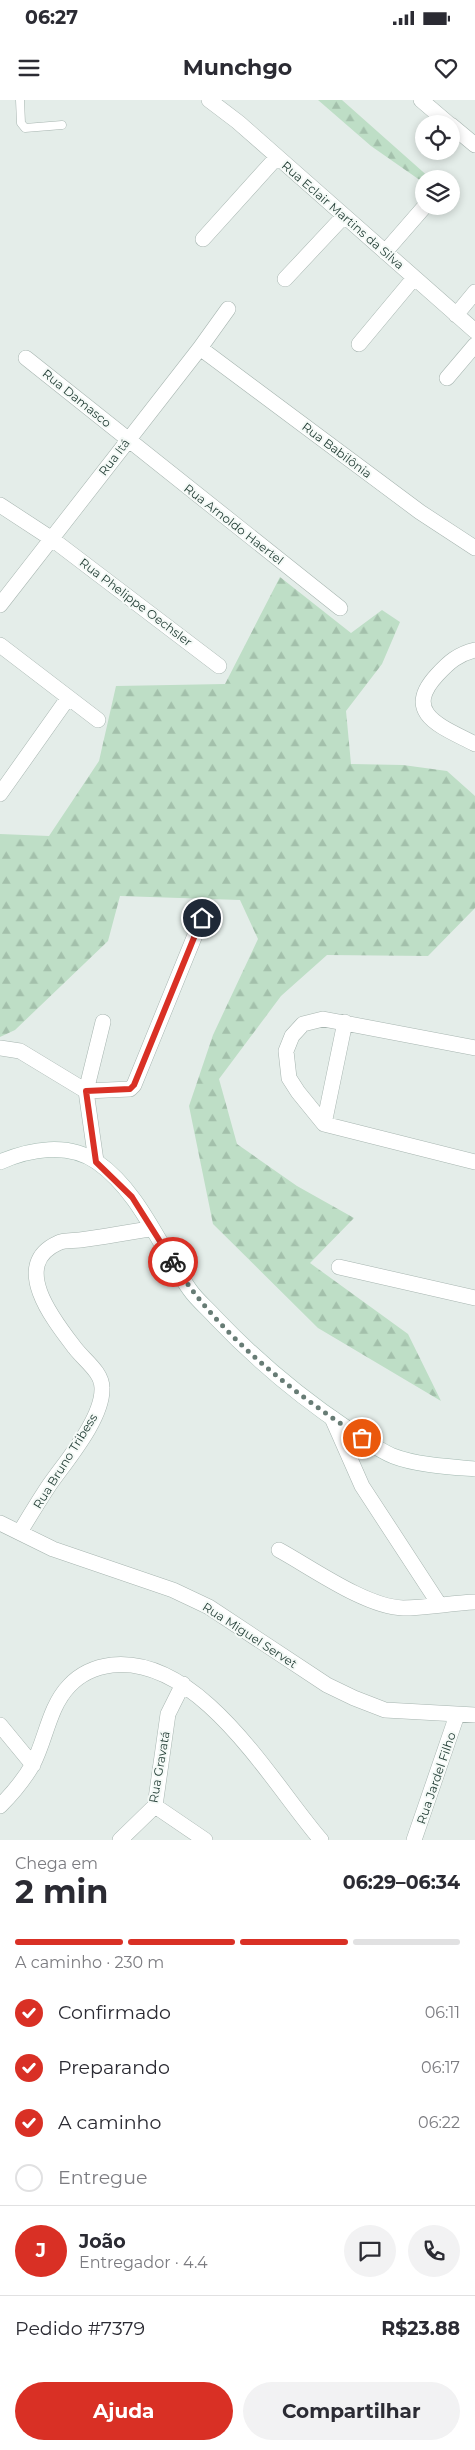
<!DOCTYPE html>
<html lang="pt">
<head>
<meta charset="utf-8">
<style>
	:root { --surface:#fff; --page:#f2f2f3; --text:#2b2b33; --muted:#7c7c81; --line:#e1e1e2; --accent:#d93025 }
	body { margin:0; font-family:Montserrat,sans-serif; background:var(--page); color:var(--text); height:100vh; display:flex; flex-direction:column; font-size:19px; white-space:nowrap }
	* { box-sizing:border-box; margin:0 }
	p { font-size:16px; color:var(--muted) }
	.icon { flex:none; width:28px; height:28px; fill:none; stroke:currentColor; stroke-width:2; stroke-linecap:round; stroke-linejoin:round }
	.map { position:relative; height:1740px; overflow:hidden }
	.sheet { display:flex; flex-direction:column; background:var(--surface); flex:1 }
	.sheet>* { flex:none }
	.buttons { position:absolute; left:415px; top:15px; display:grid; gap:10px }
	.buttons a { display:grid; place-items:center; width:45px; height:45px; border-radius:50%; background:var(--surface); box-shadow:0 2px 8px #0003; font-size:25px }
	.pin { position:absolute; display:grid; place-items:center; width:42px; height:42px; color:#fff; margin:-21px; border:2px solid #fff; border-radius:50%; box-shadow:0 1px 5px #0007 }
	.courier { position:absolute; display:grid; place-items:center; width:50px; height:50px; margin:-25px; border:4px solid #d93025; border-radius:50%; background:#fff; color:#222; box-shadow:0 1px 6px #0007 }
	.head em { font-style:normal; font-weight:700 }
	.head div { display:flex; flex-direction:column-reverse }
	.head { display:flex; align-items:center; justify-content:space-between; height:85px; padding:0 15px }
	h1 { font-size:32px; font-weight:700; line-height:38px }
	.bar { display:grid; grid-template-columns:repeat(4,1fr); gap:8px 5px; align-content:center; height:60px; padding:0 15px }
	.bar i { height:6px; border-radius:4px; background:var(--line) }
	.bar .selected { background:var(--accent) }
	.bar p { grid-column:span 4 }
	.line { display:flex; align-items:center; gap:12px; padding:0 15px; border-top:1px solid var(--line) }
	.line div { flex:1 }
	.round { display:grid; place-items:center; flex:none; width:52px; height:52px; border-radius:26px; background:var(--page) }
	ol { padding:0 15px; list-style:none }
	li { display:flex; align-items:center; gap:15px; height:55px }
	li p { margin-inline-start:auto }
	li .icon { padding:5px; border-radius:50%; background:var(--accent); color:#fff; stroke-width:4 }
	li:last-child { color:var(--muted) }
	li i { width:28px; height:28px; border:2px solid var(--line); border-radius:50% }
	.primary-button { display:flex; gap:10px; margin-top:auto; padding:10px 15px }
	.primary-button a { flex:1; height:58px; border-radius:30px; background:var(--accent); color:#fff; font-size:20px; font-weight:700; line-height:58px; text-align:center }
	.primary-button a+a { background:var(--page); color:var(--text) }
	.status { display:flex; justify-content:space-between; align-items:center; height:35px; padding:0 25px; background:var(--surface); direction:ltr }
	.status svg { height:14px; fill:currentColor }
	header { display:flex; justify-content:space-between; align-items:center; height:65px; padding:0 15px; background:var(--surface); font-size:22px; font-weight:700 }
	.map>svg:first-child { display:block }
</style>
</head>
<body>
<div class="status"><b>06:27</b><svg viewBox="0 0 49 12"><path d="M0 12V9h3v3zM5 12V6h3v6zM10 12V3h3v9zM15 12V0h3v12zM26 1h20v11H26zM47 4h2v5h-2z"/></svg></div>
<header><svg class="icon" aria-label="menu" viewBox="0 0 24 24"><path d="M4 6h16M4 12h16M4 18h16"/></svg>Munchgo<svg class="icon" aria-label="heart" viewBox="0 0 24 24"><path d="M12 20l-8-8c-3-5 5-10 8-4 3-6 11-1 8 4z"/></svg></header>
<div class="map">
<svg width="475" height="1740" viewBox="0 0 475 1740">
	<defs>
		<pattern id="forest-firs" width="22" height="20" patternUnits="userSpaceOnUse" patternTransform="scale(1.25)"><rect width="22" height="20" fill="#bedec6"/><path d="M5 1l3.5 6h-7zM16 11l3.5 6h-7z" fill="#a3c0ab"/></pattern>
	</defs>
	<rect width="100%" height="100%" fill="#e4ede9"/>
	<!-- forest -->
	<path fill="url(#forest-firs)" d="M318,0h24l89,79h-7v4l-53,-37z
		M280,477l71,56 31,-23 18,12 -18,42 -36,47 5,53 52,1 44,6 28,25v112l-47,48 -101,-1 -46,41 -62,83 18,65 60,42 57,32 -44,45 98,71 33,67 -123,-73 -105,-104 -24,-118 24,-71 45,-96 -18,-39 -120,-4 -12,45 -93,89 -15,7v-203l49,2 50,-75 17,-75 109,-2z"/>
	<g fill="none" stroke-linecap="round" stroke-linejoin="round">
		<!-- lane casing -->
		<g stroke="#a7b5b0" stroke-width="9">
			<path id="lane" d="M20,0l1,23 4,5 37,-3"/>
		</g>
		<!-- street casing -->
		<g stroke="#a7b5b0" stroke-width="16">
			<path id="street" d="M209,0l29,22 237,209
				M421,0l28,24
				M451,25l24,20
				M203,139l74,-82
				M385,152l40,-46
				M285,179l59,-63
				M456,215l19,-23
				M359,244l55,-66
				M200,248l220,164 55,36
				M26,258l314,250
				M447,278l28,-33
				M0,405l52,34 167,127
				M0,505l200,-257 28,-39
				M0,545l98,75
				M475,550c-17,4 -26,12 -38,25 -36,39 6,52 38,69
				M0,694l68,-96
				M0,948l20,3 66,40 44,-2 4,-4 68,-167
				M475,948l-152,-29 -20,5 -11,12 -6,15 3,27 9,14 26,32 151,38
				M324,1024l21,-102
				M96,1061l-10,-70 17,-69
				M339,1167l136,31
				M332,1318l30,68 77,118
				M0,1423l53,26 120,41 36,17 118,78 27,13 31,12 90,5
				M20,1432c9,-15 18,-30 28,-45 17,-25 55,-68 54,-99 0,-16 -18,-28 -27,-40 -20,-26 -66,-83 -17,-105 6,-3 15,-2 22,-3 24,-3 48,-8 71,-11
				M279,1450c33,18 87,57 124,58 23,0 48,-5 72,-6
				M0,1625l33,40
				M0,1706c11,-11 25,-28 33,-42 13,-25 16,-57 36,-78 12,-13 27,-19 43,-21 89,-9 159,117 209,175
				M155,1706l50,34
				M120,1740l35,-34 13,-92 15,-30
				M414,1740l43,-125"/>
		</g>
		<!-- secondary casing -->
		<g stroke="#a3b9b1" stroke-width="16">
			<path id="secondary" d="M0,1062c30,-13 68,-20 97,0 43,30 63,86 93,128 7,10 17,18 25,27 40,42 85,80 133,112 15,10 29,20 45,27 23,9 58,11 82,13"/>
		</g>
		<!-- lane -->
		<use href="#lane" stroke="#fff" stroke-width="8"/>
		<!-- street -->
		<use href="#street" stroke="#fff" stroke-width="15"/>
		<!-- secondary -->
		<use href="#secondary" stroke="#fff" stroke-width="15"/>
	</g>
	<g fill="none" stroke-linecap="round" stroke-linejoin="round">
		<!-- done -->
		<path stroke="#677c75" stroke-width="5" stroke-dasharray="0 9" d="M173,1162c45,73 118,129 189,176"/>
		<!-- route -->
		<path stroke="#d93025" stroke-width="6" d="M173,1162l-41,-65 -36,-35 -10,-71 44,-2 4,-4 68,-167"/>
	</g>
	<g text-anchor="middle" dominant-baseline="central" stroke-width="4" stroke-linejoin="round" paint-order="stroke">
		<!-- street labels -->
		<g font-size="12" fill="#243f37" stroke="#f5faf7">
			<text transform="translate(343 115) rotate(41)">Rua Eclair Martins da Silva</text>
			<text transform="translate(77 298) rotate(39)">Rua Damasco</text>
			<text transform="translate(337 350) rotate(37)">Rua Babilônia</text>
			<text transform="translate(114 357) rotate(-53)">Rua Itá</text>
			<text transform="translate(234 424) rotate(38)">Rua Arnoldo Haertel</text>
			<text transform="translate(136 502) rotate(37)">Rua Phelippe Oechsler</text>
			<text transform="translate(65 1361) rotate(-58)">Rua Bruno Tribess</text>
			<text transform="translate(250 1535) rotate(33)">Rua Miguel Servet</text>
			<text transform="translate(159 1667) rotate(-80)">Rua Gravatá</text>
			<text transform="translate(436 1678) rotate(-71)">Rua Jardel Filho</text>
		</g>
	</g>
</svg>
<div class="buttons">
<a><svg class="icon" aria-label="locate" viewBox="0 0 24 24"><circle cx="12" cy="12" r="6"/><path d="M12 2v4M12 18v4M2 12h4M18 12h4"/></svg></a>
<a><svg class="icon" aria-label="layers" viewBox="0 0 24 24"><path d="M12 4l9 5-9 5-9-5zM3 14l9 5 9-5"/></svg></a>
</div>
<div class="pin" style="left:362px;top:1338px;background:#ea580c"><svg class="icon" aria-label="bag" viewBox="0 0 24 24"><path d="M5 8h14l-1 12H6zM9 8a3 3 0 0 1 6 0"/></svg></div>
<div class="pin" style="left:202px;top:818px;background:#1f2937"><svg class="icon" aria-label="home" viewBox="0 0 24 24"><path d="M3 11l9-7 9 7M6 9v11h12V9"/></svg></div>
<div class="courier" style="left:173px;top:1162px"><svg class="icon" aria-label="bike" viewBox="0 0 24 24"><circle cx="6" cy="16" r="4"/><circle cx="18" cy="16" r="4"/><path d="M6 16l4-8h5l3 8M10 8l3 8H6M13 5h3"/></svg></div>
</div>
<section class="sheet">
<div class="head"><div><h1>2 min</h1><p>Chega em</p></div><em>06:29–06:34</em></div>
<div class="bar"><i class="selected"></i><i class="selected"></i><i class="selected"></i><i></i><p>A caminho · 230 m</p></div>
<ol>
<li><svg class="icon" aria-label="check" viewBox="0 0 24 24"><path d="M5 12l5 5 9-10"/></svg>Confirmado<p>06:11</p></li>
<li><svg class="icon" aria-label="check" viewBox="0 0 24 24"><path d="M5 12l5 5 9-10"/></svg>Preparando<p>06:17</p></li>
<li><svg class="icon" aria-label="check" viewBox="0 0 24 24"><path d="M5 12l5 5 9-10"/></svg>A caminho<p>06:22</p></li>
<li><i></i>Entregue</li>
</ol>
<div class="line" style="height:90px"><b class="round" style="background:var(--accent);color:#fff">J</b><div><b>João</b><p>Entregador · 4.4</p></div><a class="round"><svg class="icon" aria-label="chat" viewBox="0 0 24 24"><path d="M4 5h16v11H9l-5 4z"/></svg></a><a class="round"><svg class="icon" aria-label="phone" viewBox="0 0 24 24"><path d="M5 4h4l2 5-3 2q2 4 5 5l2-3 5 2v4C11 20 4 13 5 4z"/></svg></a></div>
<div class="line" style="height:65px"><div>Pedido #7379</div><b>R$23.88</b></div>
<div class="primary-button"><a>Ajuda</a><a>Compartilhar</a></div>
</section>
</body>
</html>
